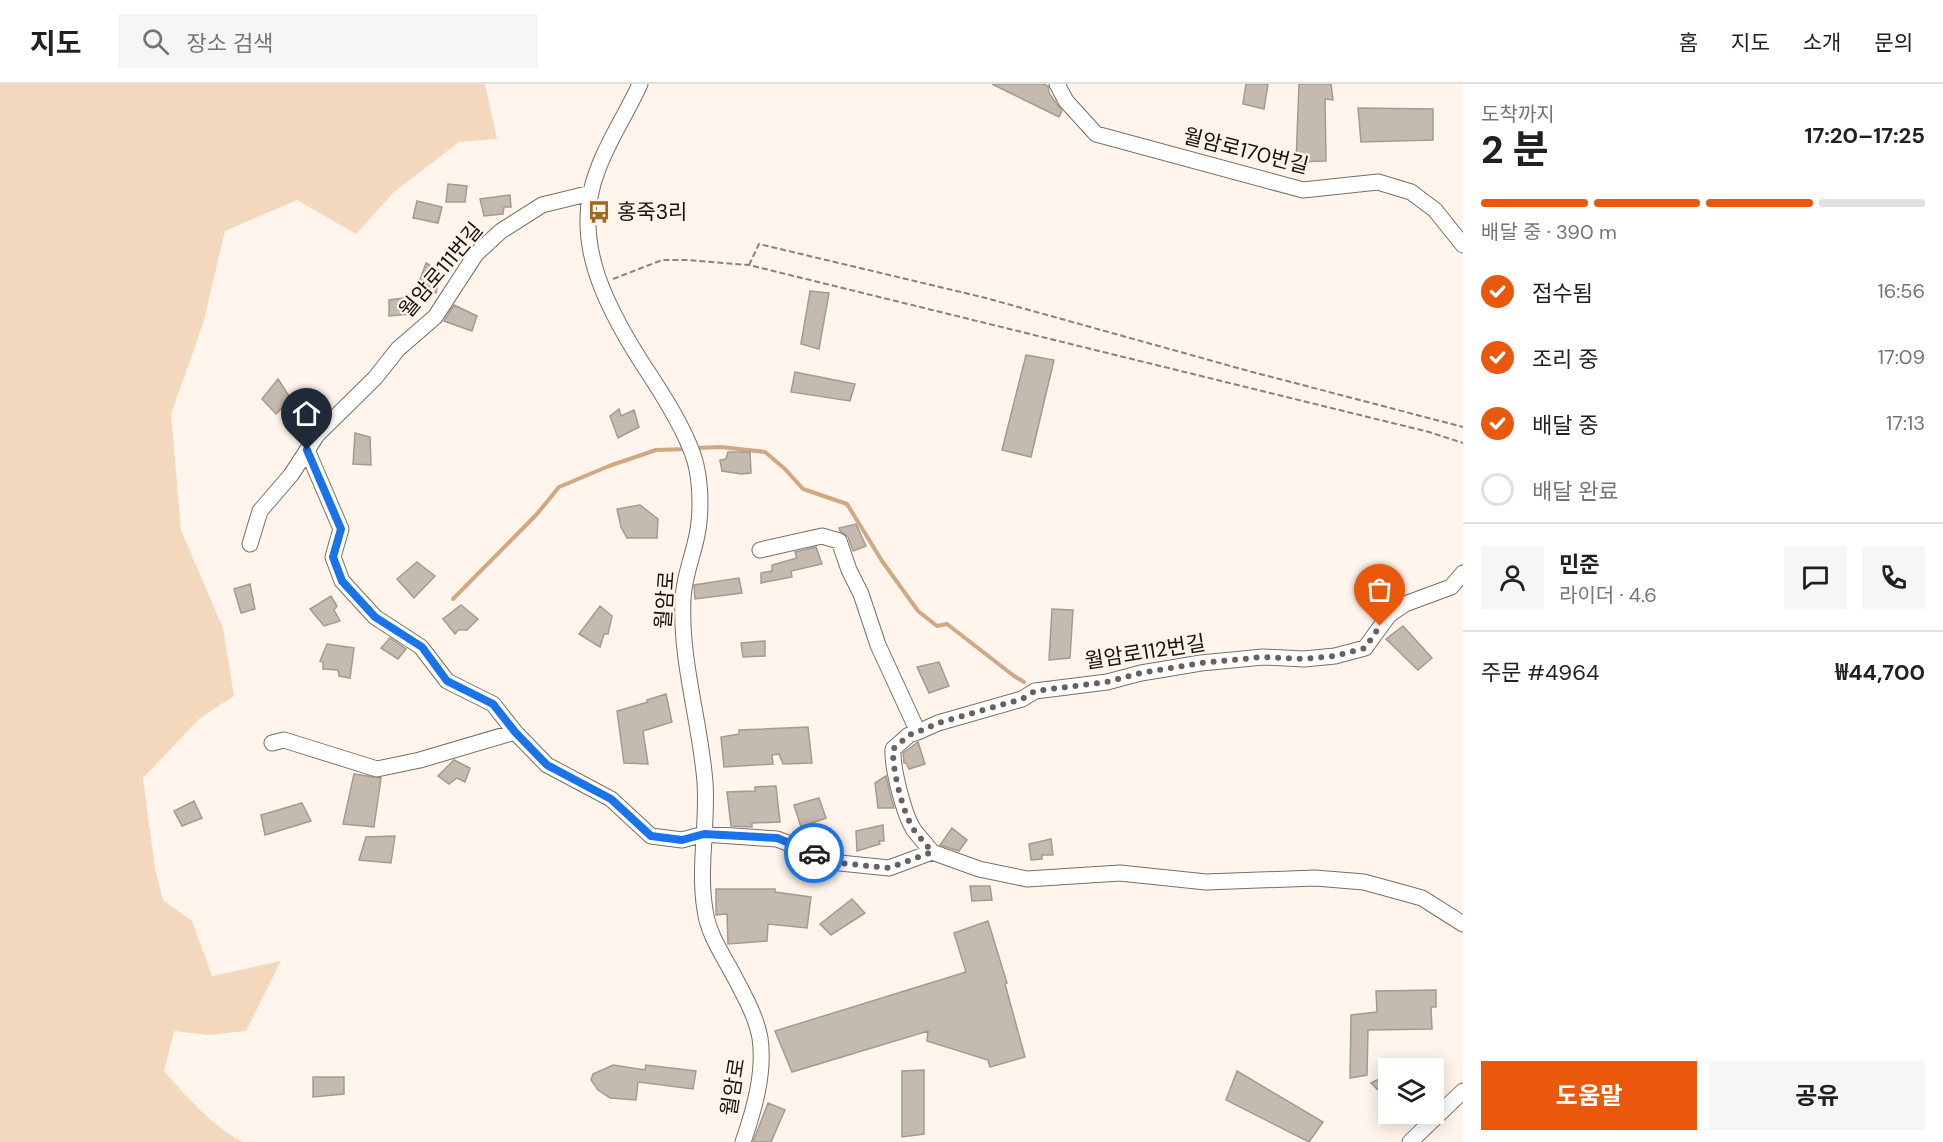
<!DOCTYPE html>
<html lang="ko">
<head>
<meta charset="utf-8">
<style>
	:root { --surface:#fff; --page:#f6f6f6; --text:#202124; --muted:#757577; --line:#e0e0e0; --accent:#ea580c }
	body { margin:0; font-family:"DM Sans","Noto Sans KR",sans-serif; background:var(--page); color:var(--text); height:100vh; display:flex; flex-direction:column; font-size:22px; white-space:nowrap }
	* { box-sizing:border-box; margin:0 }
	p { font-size:20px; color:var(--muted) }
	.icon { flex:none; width:33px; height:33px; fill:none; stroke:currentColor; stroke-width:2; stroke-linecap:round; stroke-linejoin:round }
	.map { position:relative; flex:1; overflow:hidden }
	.details { display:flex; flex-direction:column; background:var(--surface); width:480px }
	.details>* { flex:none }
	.buttons { position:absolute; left:1378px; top:974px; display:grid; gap:12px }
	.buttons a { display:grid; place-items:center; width:66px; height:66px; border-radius:0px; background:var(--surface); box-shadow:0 3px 15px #0003; font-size:30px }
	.pin { position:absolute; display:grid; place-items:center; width:51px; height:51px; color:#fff; margin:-62px -26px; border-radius:50% 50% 50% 0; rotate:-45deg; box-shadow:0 0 6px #0007 }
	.pin .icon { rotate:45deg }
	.courier { position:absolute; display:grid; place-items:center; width:60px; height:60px; margin:-30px; border:4px solid #1a73e8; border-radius:50%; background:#fff; color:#222; box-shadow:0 2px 8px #0007 }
	.headline em { font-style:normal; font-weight:700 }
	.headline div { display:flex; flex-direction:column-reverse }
	.headline { display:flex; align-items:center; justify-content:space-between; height:102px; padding:0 18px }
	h1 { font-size:39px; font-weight:700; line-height:45px }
	.bar { display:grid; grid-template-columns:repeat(4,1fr); gap:9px 6px; align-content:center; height:72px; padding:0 18px }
	.bar i { height:8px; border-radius:4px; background:var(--line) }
	.bar .on { background:var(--accent) }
	.bar p { grid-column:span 4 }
	.line { display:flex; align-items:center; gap:15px; padding:0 18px; border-top:2px solid var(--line) }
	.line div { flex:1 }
	.round { display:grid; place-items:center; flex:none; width:63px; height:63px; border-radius:0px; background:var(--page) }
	ol { padding:0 18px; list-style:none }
	li { display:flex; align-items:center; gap:18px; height:66px }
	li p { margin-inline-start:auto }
	li .icon { padding:6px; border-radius:50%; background:var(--accent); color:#fff; stroke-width:4 }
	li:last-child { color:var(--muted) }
	li i { width:33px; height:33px; border:3px solid var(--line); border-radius:50% }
	.button { display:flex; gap:12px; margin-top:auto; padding:12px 18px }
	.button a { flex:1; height:69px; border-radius:0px; background:var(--accent); color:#fff; font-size:24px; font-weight:700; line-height:69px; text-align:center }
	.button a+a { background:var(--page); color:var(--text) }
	header { display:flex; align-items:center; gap:36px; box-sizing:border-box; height:84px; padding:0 30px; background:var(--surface); border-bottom:2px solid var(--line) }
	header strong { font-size:28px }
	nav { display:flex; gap:33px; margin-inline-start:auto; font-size:21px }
	.search { width:420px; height:54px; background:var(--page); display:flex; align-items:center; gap:15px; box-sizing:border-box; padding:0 21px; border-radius:0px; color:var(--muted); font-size:22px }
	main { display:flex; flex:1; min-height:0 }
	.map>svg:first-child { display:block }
</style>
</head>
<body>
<header>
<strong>지도</strong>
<div class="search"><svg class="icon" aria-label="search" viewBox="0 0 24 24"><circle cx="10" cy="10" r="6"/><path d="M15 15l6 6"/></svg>장소 검색</div>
<nav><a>홈</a><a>지도</a><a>소개</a><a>문의</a></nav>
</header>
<main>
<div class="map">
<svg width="1463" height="1058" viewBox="0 0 1463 1058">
	<rect width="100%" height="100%" fill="#fff5ec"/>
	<!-- green -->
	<path fill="#f4d8be" d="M0,0h485l12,55 -38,3 -65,50 -38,42 -59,-34 -72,31 -22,93 -32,90 10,116 42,98 11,68 -34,22 -57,60 12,91 8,31 29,21 20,55 69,-15 -35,70 -37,4 -35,-4 -10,40c22,25 50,57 79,71h-243z"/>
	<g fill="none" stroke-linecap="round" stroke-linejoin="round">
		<!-- stream -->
		<path stroke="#d0a982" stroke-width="4" d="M695,364l26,-1 44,5 20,17 18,20 44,15 35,57 36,50 19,15 10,-2 67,52 10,6
			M453,515l84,-85 22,-27 50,-21 47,-16 32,-1"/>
	</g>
	<!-- building -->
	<path fill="#c5baaf" stroke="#a59a90" stroke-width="1.5" d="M992,0h51l5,2 1,7 13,18 -3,6z
		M1246,0h22l-4,25 -21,-5z
		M1299,0h32l2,16 -8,-1 1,62 -30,1z
		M1358,24l75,1v31l-72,2z
		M448,100l19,2 -2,16h-19z
		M510,111l1,12h-7l-1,7 -19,2 -4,-17z
		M417,117l25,6 -4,16 -25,-5z
		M426,179l14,8 -4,22 -18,-8z
		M810,207l19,2 -10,56 -18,-5z
		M410,213v17l-21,2v-16z
		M454,221l23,11 -5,15 -28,-10z
		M1026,271l28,5 -23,97 -29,-7z
		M795,288l60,12 -5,17 -59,-9z
		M278,295l13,20 -15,15 -14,-15z
		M619,325l2,7 13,-6 5,17 -21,11 -8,-22z
		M355,349l15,4 1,28 -18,-1z
		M728,368h22l1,21 -10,1 -19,-3 -2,-11 6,-1z
		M640,421l18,14 -1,19h-30l-6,-11 -4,-18z
		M856,440l10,22 -13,5 -5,-14 -8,-6 -1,-3z
		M816,463l6,17 -31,7 1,6 -31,6v-10l11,-2v-6l25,-7 -2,-6z
		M417,478l18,14 -21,22 -17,-19z
		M739,494l3,15 -47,6 -1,-14z
		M250,500l5,25 -14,4 -7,-24z
		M331,512l6,10 -3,4 6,11 -16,5 -14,-17z
		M461,521l17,14 -11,11h-9l-3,4 -12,-15z
		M600,522l12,10 -4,18h-4l-4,13 -21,-13z
		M1052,525l21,1 -3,48 -21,2z
		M1403,542l29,32 -14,12 -32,-31z
		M390,554l16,11 -8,10 -17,-11z
		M765,557v15l-22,1 -2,-14z
		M327,560l27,4 -4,30 -11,-2 -1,-6 -15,-1v-7l-3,-1z
		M939,578l10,24 -20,7 -12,-26z
		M666,610l6,28 -29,9 5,33 -24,-1 -7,-52 31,-9 -1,-2z
		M808,643l4,36 -29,1 -4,-10 -7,1 1,9 -49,3 -3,-30 18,-3v-4z
		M918,658l7,22 -16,5 -3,-6h-2l-1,-10z
		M454,676l16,8 -5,14 -8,-4 -8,6 -11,-8z
		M354,690l27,4 -7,49 -31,-3z
		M886,692l4,17 4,15h-16l-3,-25z
		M776,702l4,36 -28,1v4l-21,-1 -4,-34 28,-1v-4z
		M819,714l7,20 -25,9 -7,-22z
		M194,717l8,17 -20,8 -8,-15z
		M302,719l9,18 -46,14 -4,-20z
		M883,741l1,16h-5l1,3 -23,7 -1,-20z
		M952,744l15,12 -8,11 -19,-6z
		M395,752l-4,27 -32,-3 7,-23z
		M1051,755l2,16h-11v4l-11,1 -2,-16z
		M970,802h20l2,14 -20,1z
		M716,805h59v3l36,5 -4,31 -39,-4 -1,17 -39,3 -1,-30 -11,1z
		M852,815l13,14 -34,22 -11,-11z
		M988,837l19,62 -2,1 20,73 -35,10 -2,-7 -61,-19 1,-10 -136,41 -17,-41 191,-59 -12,-39z
		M1436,906v17h-5l1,22 -64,1 -1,45 -17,3 1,-63 26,-3 -1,-21z
		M613,981l32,5 1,-5 50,6 -3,18 -55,-7 -2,18 -26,-2 -12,-8 -7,-10 2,-6z
		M924,986v64l-22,3v-66z
		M1237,987l86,51 -14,20 -83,-42z
		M313,993h31v17l-31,3z
		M1383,993l6,6v18l-18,-18z
		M768,1019l17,7 -14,32h-18z"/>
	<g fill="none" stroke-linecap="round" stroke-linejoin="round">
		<!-- minor casing -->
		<g stroke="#7a6f65" stroke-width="17">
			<path id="minor" d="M640,0c-13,29 -31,55 -42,85 -28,69 7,136 44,194 18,27 44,67 53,98 5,18 6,43 4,61 -2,26 -15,50 -16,77 -3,62 17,121 22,183 3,42 -7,86 0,128 3,24 18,45 29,66 10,19 22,40 26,62 5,35 -6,72 -17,104
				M1057,0l9,17 30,33 207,56 75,-8 33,10 24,18 28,35
				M307,366l34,79 -8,28 9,24 33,36 46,30 26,34 46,23 22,28 32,33 64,34 40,37 31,4 22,-6 73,5 63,24 49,5 43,-16 47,17 48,10 93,-6 86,9 109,-4 49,4 58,16 41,26
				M250,460l10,-33 31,-36 26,-40 58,-57 23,-29 37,-32 41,-63 25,-23 41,-26 49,-12
				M760,466l62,-14 17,5 10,29 12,24 17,51 40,87
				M272,659l12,-3 93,29 43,-9 95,-28
				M932,768c-6,-8 -12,-14 -18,-22 -10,-15 -22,-62 -21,-81l16,-14 9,-3 20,-9 84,-24 13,-8 72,-9 34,-9 60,-10 62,-6 41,2 31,-3 30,-8 24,-33 16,-11 46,-17 12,-14
				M1410,1058l53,-51"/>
		</g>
		<!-- path -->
		<path stroke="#89827c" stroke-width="2" stroke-dasharray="6 3" stroke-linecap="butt" d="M749,181l10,-21 227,54 259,72 218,57
			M613,195l49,-19h24l63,5 680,167 34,11"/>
		<!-- minor -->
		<use href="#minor" stroke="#fff" stroke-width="15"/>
	</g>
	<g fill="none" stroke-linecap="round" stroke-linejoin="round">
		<!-- done -->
		<path stroke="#68615c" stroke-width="6" stroke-dasharray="0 10.8" d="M814,769l26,10 49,5 43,-16c-6,-8 -12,-14 -18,-22 -11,-16 -22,-61 -21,-81l16,-14 9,-3 20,-9 84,-24 13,-8 72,-9 34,-9 60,-10 62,-6 41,2 31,-3 30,-8 15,-22"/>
		<!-- route -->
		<path stroke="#1a73e8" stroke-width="8" d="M307,366l34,79 -8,28 9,24 33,36 47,30 25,34 46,23 22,28 32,33 64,34 40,37 31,4 22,-6 73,4 37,15"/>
	</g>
	<!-- icons -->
	<defs>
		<g id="bus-bare" transform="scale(1.8)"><path d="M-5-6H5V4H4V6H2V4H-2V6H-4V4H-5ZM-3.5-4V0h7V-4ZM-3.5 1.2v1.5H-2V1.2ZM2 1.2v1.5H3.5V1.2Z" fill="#a06725" stroke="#fff5ec" stroke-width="2.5" paint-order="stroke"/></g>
	</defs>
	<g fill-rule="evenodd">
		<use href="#bus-bare" x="599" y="128"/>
	</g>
	<g text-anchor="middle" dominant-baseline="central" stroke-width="4.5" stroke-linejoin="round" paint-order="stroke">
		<!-- street labels -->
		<g font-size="21" fill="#16120e" stroke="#fff5ec">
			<text transform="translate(1246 67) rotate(14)">월암로170번길</text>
			<text transform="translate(441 186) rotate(-50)">월암로111번길</text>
			<text transform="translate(665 516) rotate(-86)">월암로</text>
			<text transform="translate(1145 568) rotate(-9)">월암로112번길</text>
			<text transform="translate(733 1003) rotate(-81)">월암로</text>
		</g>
		<!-- poi labels -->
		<g font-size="21" fill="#16120e" stroke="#fff5ec" text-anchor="start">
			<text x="617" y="128">홍죽3리</text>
		</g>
	</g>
</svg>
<div class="buttons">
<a><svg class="icon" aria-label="layers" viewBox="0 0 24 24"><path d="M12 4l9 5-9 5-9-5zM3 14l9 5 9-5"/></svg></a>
</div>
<div class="pin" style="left:1380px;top:542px;background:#ea580c"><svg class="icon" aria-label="bag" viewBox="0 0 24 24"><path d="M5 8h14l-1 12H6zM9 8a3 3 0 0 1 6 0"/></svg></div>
<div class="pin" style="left:307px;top:366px;background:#1f2937"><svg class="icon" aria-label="home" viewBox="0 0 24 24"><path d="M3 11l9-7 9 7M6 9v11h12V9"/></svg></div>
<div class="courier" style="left:814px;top:769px"><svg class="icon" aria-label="car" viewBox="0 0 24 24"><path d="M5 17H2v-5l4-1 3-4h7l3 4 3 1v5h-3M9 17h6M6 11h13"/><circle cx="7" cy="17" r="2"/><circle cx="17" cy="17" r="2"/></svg></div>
</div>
<section class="details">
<div class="headline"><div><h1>2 분</h1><p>도착까지</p></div><em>17:20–17:25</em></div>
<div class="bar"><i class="on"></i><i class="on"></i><i class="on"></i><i></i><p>배달 중 · 390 m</p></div>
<ol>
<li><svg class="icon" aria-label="check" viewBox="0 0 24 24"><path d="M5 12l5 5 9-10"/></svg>접수됨<p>16:56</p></li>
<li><svg class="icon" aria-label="check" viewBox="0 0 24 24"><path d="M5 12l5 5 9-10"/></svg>조리 중<p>17:09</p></li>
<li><svg class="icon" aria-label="check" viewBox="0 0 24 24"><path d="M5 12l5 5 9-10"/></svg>배달 중<p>17:13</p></li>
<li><i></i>배달 완료</li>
</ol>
<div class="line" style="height:108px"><a class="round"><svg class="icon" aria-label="person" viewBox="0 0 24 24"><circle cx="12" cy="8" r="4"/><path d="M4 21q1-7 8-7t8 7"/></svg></a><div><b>민준</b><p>라이더 · 4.6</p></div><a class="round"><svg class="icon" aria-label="chat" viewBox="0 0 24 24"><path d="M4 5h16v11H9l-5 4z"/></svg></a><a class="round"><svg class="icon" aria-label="phone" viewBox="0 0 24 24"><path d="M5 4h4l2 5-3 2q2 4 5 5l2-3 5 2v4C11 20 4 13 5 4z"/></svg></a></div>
<div class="line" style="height:78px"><div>주문 #4964</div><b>₩44,700</b></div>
<div class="button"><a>도움말</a><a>공유</a></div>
</section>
</main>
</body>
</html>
